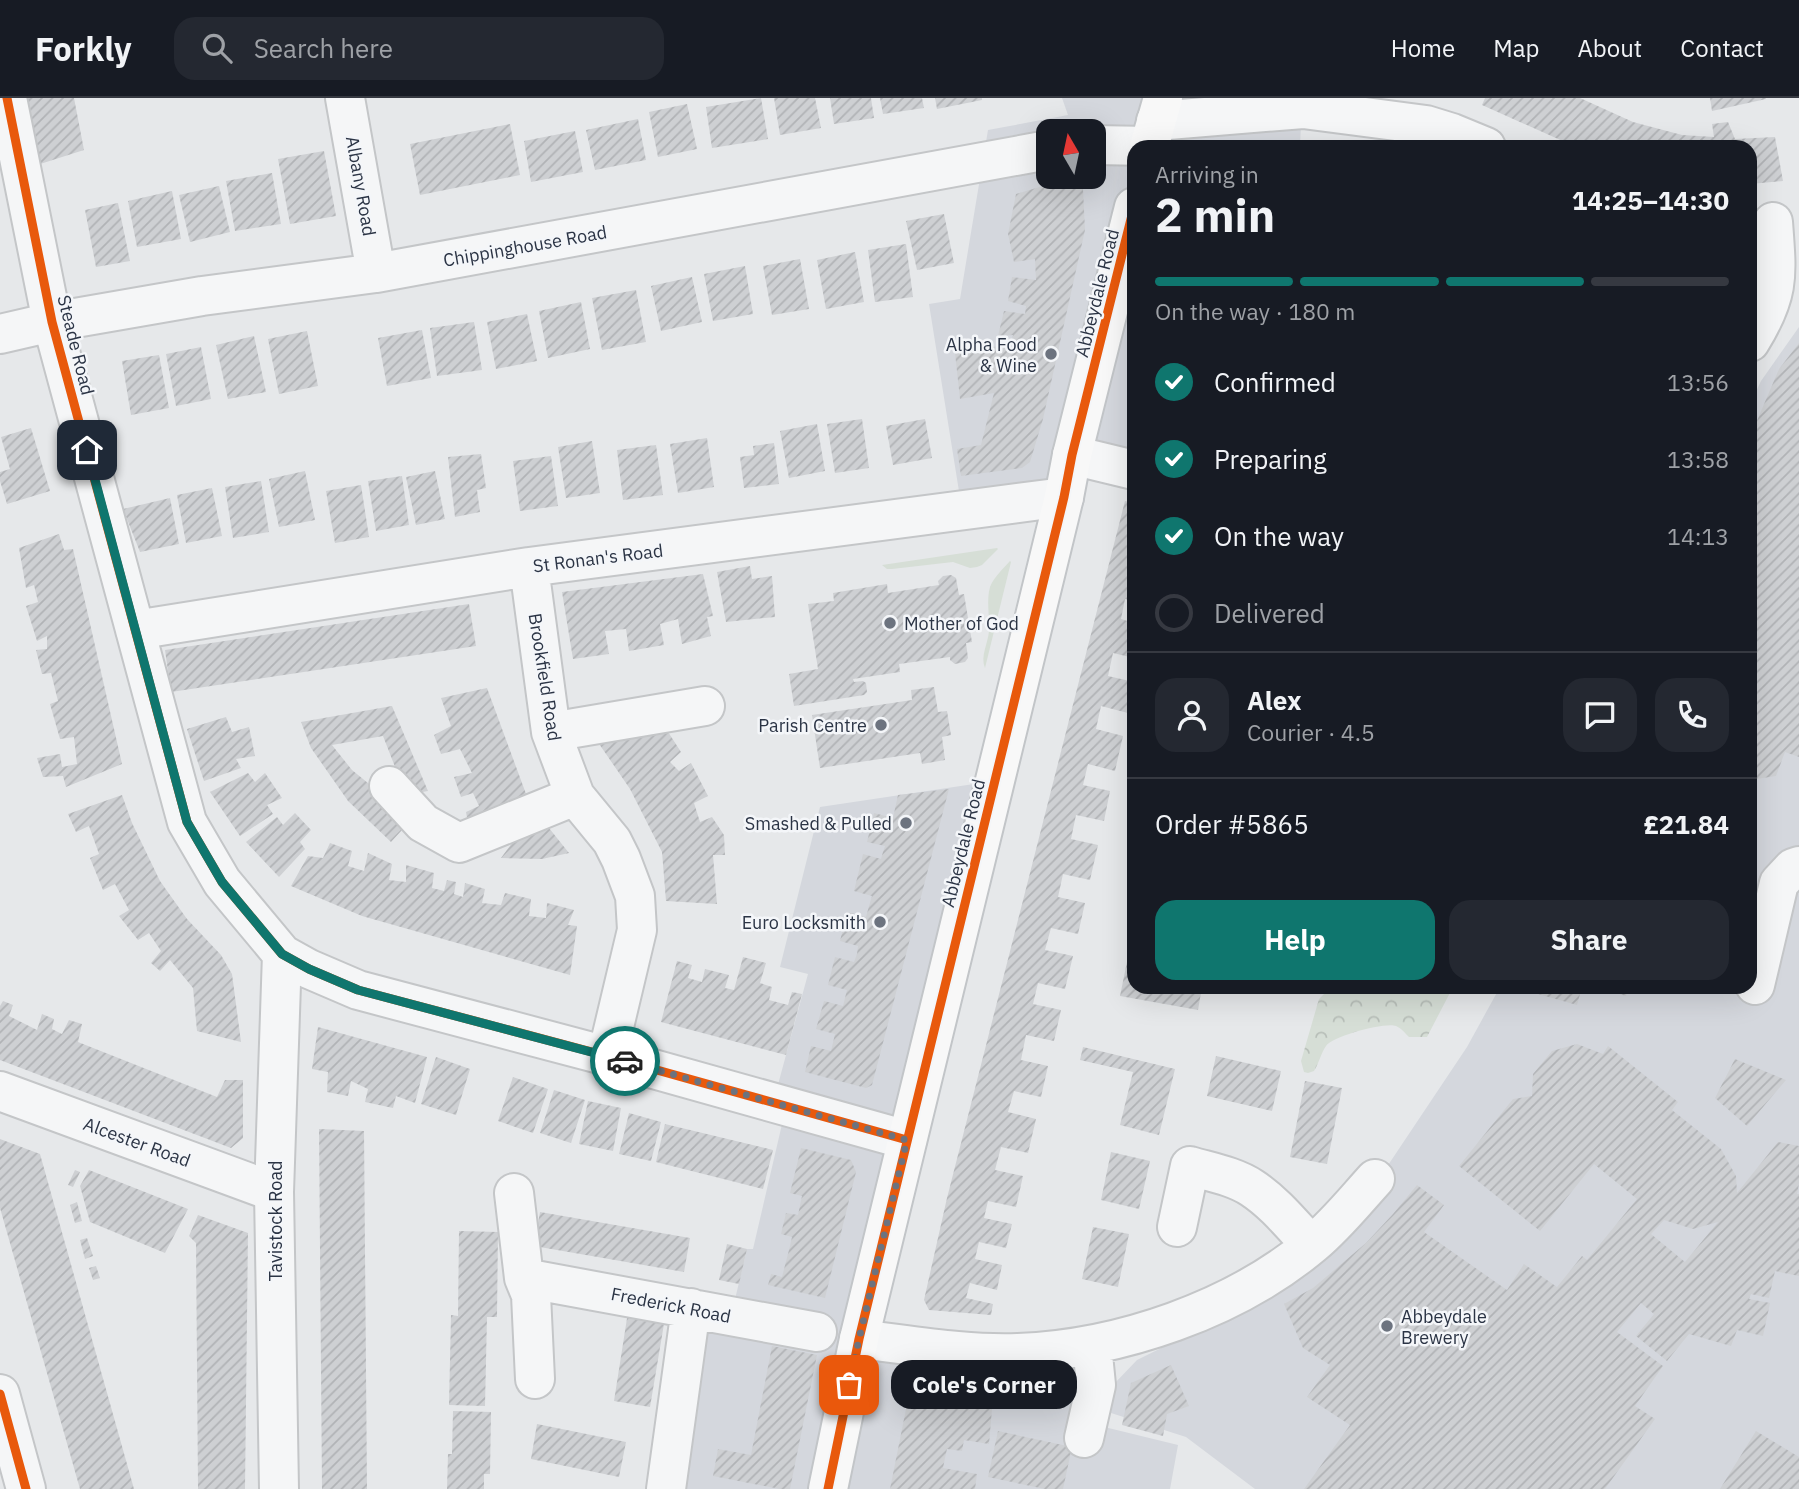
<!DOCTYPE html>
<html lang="en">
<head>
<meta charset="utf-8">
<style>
	:root { --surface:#171b24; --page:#242831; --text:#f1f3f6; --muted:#9ea1a6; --line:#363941; --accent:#0f766e }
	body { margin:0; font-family:"IBM Plex Sans",sans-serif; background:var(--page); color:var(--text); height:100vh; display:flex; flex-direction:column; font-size:26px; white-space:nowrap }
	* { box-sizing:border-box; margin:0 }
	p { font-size:23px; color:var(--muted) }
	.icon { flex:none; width:38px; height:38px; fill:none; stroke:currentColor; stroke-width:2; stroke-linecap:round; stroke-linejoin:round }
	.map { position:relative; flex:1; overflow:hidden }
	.drawer { position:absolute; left:1127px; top:42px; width:630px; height:854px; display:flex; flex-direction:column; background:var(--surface); border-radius:21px; box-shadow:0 7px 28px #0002 }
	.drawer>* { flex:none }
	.needle { width:46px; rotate:351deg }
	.controls { position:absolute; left:1036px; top:21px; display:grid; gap:14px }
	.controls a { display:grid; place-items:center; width:70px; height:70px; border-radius:14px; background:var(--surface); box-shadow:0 7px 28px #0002; font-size:35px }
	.pin { position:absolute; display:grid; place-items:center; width:60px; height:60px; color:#fff; margin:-30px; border-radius:14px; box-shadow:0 4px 10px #0006 }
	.courier { position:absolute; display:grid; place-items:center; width:70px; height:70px; margin:-35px; border:5px solid #0f766e; border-radius:50%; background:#fff; color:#222; box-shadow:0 2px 9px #0007 }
	.bubble { position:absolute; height:49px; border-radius:21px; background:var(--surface); box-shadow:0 7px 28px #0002; font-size:23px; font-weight:700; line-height:49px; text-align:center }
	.overview em { font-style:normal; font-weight:700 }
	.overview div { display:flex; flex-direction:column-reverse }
	.overview { display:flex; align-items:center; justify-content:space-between; height:119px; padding:0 28px }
	h1 { font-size:46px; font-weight:700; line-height:52px }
	.bar { display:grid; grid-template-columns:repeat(4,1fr); gap:10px 7px; align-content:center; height:84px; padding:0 28px }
	.bar i { height:9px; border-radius:5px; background:var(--line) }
	.bar .on { background:var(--accent) }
	.bar p { grid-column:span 4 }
	.line { display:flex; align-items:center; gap:18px; padding:0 28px; border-top:2px solid var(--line) }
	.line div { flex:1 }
	.round { display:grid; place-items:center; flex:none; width:74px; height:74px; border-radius:21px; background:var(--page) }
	ol { padding:0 28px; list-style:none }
	li { display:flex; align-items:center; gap:21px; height:77px }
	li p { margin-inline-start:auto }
	li .icon { padding:7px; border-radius:50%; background:var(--accent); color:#fff; stroke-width:4 }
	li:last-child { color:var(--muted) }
	li i { width:38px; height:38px; border:4px solid var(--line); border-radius:50% }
	.action { display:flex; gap:14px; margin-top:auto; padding:14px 28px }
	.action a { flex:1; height:80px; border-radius:21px; background:var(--accent); color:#fff; font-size:28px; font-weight:700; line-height:80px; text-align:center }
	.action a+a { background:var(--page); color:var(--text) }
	header { display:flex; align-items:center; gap:42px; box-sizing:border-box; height:98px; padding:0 35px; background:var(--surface); border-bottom:2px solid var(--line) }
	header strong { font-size:33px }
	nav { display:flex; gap:38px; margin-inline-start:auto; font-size:24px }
	.search { width:490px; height:63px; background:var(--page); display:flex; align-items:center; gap:18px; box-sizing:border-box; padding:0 24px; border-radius:21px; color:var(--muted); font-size:26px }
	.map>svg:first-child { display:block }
</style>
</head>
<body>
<header>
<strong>Forkly</strong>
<div class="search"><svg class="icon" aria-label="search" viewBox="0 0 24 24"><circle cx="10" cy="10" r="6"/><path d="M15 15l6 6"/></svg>Search here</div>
<nav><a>Home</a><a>Map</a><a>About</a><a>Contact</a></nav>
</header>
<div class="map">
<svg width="1799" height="1391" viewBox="0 0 1799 1391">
	<defs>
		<pattern id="forest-crowns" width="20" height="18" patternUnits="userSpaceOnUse" patternTransform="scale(1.75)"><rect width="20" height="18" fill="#d6ded6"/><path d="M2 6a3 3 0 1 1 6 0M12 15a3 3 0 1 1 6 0" fill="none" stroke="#b8bfb9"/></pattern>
		<pattern id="building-hatch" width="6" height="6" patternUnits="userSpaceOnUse" patternTransform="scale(1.75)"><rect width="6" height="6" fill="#ced0d3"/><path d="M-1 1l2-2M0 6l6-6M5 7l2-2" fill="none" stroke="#b1b3b6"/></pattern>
	</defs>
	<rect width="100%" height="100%" fill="#e6e8ea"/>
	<!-- built -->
	<path fill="#d4d7dd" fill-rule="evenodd" d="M1062,0h240l-2,49h-166v323l-62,-15 -8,42 -102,13 -33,-206 31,-5 28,-169 80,-15zM1048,33h46v46h-46z
		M1799,229v1162h-544l-69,-52 -75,-24 4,-30 22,-23 87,-43 106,-65 137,-205 33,-60h250v-583l11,-23z
		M994,683l-135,558 215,9 14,75 90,22 -8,44h-504l25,-181 40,8 16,-67h6l33,-142 -13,-4 35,-129 -28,-7 40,-160z"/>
	<!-- green -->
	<path fill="#d6ded6" d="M997,450l1,1 -16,16 -5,2 -7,1 -17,-6 -61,7h-5l-5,-4z
		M1010,463l1,1 -26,106c-5,-12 3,-24 4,-37 1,-15 -3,-30 1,-44 4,-10 13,-18 20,-26z"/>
	<!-- forest -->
	<path fill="url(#forest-crowns)" d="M1326,889h127l-26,50h-18c-4,-4 -8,-9 -13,-11 -11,-4 -63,10 -70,20 -5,7 -7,17 -12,25l-6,2 -4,-1 -3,-11 18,-62 6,-6z"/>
	<!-- building -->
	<path fill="url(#building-hatch)" fill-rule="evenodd" d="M24,0h50l10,52 -47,15z
		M761,0l7,41 -56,9 -6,-41z
		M774,0h41l6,30 -41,7z
		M830,0h41l3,20 -40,6z
		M880,0h42l2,10 -41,6z
		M935,0h47v2l-45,9z
		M1485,0h95l53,24 49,13 32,2 -2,-13 16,-2 7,17 40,-2 8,44 -33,3v-37h-174l-94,-42z
		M1710,0h56v1l-54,12z
		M687,6l10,45 -39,8 -9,-45z
		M638,21l8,41 -51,10 -9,-40z
		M510,26l10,51 -100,20 -10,-51z
		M575,33l8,41 -52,10 -7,-41z
		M324,53l12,65 -46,8 -12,-65z
		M272,75l9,51 -46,7 -9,-50z
		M1063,82l20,9 2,41 -42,189 -13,43 -8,6 -61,8 -4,-27 24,-4 13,-52 -34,6 -5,-46 56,-9 2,-9 -15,1 6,-25 21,3 1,-8 -18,-5 4,-24 24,3 -1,-21 -21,3 -6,-28 8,-40z
		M219,88l11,46 -40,10 -11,-47z
		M172,93l9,48 -44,8 -9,-46z
		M118,105l12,58 -34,6 -11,-57z
		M944,116l10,49 -37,7 -11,-49z
		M906,146l7,53 -38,5 -7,-52z
		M855,154l9,50 -38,7 -9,-49z
		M800,161l9,50 -37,6 -9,-49z
		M745,168l8,48 -40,7 -9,-47z
		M692,179l10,45 -41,9 -10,-45z
		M636,192l10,52 -44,8 -10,-52z
		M581,204l9,47 -42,9 -9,-47z
		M527,216l10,47 -41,8 -9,-47z
		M474,224l8,48 -45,6 -7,-48z
		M422,232l9,48 -44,8 -9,-48z
		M307,233l11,55 -39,8 -11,-55z
		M254,238l12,56 -38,7 -12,-54z
		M1799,245v414l-14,-5 -9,24 -26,4v-343l29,-68z
		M201,249l10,52 -35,7 -10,-52z
		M159,257l10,53 -38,7 -9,-54z
		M862,321l7,49 -34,5 -8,-49z
		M925,321l7,39 -39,7 -7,-39z
		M817,326l8,47 -36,7 -9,-47z
		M31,330l19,63 -43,13 -7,-23v-9l10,-3 -9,-32z
		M707,340l7,49 -36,6 -8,-49z
		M592,343l8,52 -34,5 -8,-51z
		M774,345l5,41 -35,4 -4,-31 14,-2 -1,-9z
		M656,347l7,50 -40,5 -6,-50z
		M481,356l5,34 -9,2 3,22 -25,5 -7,-60z
		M551,358l7,50 -38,5 -7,-50z
		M305,373l10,49 -36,7 -10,-48z
		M435,373l10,48 -29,6 -10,-48z
		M402,378l7,49 -33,6 -8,-50z
		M261,383l8,51 -36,6 -8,-51z
		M361,387l8,52 -34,6 -9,-52z
		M212,390l10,48 -36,7 -9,-48z
		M170,400l9,46 -39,8 -17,-43z
		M1125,403l9,2v98l-9,-2 -4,20 13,4v35l-21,-5 -5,23 26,6v5l-6,26 -27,-7 -5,23 27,7 -8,35 -27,-7 -5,21 27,6 -6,30 -28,-6 -5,24 27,6 -8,35 -27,-6 -5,23 27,6 -7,31 -27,-6 -6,22 28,6 -8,33 -27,-6 -5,21 28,6 -7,31 -28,-6 -5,25 27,6 -7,31 -27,-6 -6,21 28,7 -8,34 -27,-6 -6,23 28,6 -7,31 -28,-6 -4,17 28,6 -6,24 -27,-6 -4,17 27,6 -5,25 -27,-7 -4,15 27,6 -2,11 -62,-5 -5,-10 23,-102z
		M59,436l5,16 9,-1 49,215 -56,23 -3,-11 -20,1 -6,-19 23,-4 2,13 15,-3 -3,-27 -14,2 -10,-35 8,-3 -7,-28 -9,1 -6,-24 11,-1v-13l-10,5 -11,-35 12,-4 -4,-17 -8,3 -7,-40z
		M750,468l2,13 20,-3 3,41 -49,5 -9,-50z
		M703,476l10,42 -6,1 4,19 -29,8 -4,-25 -18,5 4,21 -35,6 -3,-22 -21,2 4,23 -36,5 -11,-67z
		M951,477l5,3 3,17 5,-1 8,48 -6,1 2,15 -3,4 -10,2 -5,-4v-3l-51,7 1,8 -47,7 1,3 9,-1 3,2 1,9 -3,3 -70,11 -5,-32 29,-5 -10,-65 26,-3 -1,-8 54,-9 1,9 51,-8 -1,-4 5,-5z
		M469,506l7,42 -305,46 -6,-42z
		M934,589l4,25 9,-1 4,24 -9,2 3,23 -23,4 -2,-11 -100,15 -8,-53 100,-15 -1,-10z
		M487,590l42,114 -61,21 -2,-11 13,-6 -6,-13 -12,4 -7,-20 18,-4 -12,-24 -19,5 -7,-19 17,-9 -10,-28z
		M392,608l36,85 -22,4 -23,-59 -51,9 20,25 60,49 -21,23 -43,-41 -37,-53 -10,-26z
		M226,619l6,15 17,-5 6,29 -19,3 5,9 -37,13 -17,-52z
		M661,623l20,31 -11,10 9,9 12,-8 17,33 -14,7 6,19 12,-5 12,18 1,20h-12l4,49 -51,-3 -4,-49 -32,-63 -37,-54z
		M248,675l7,9 10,-9 17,25 -15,7 6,9 -33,22 -30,-44z
		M949,691l-77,296 -6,3 -61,-16 6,-26 20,5 4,-17 -19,-5 8,-28 19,5 4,-16 -19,-5 7,-28 19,5 3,-8 1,-8 -18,-5 7,-29 19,5 3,-11 3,-10 -18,-5 9,-37 18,5 2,-7 2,-6 -18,-4 7,-29 19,5 5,-23z
		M122,697l10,28 28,58 27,38 34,36 11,19 9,68 -44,-11 -4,-43 -23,-28 -10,11 -9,-8 10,-12 -12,-18 -11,7 -19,-24 10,-6 -14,-26 -12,6 -13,-32 9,-4 -10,-28 -13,6 -8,-18z
		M295,715l16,17 -11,12 5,7 -26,28 -33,-35 31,-25 6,8z
		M541,720l28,35 -27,6 -41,-1 17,-23z
		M330,745l22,8 -4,15 16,5 4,-18 24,11 -3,16 17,2v-17l28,8 -2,15 12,3 3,-11 9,2 -2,12 9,3 2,-14 20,6 -3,14 19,2 4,-12 26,6 -2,17 17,2 1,-15 27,7 -6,15 9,1 -7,49 -208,-59 -71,-30 17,-30 15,2z
		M743,859l23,6 -6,20 12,4 -3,13 19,5 4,-13 10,2 -16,61 -125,-33 16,-61 15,4 -4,13 14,4 3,-13 24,6 -4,13 9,2z
		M1128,859l6,1v29h68l-4,23 -78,-14z
		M1513,889h69l-5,18z
		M1597,889h32l-3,9z
		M3,903l10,4 -4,11 28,14 5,-16 12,5 -2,10 10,5 7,-14 13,4 -4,18 139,55 8,-17h18v58l-12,10 -231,-88v-54z
		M318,929l109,30 -12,46 -19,-7 -3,12 -28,-6 3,-13 -17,-8 -3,15 -21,-4 1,-20 -16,-3z
		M1577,946l26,10 5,-8 70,56 -6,8 49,39 15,27 1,17 41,-51 21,4v38l-2,10h2v82l-24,-5 -6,27 -18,-4 -2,5 21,4 -7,33 -26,-6 -6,16 -42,-12 -22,27 -31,-25 18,-22 -13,-11 -24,29 46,34 -28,40 20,13 -50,70h-301l46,-64 -43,-28 23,-32 -27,-17 -19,-44 29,-16 53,-45 27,-29 24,-29 27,20 -20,27 83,58 17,-26 33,23 25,-31 5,4 50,-61 -43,-35 -54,67 -81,-65 54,-67 19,-3 1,-22 19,-23zM1664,1122l29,9 25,-7 -33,40 -34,-28z
		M1083,949l92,22 -16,66 -39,-10 13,-53 -53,-12z
		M1216,958l65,15 -9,40 -65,-15z
		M436,959l34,12 -14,46 -35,-11z
		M1735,961l51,21 -39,46 -32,-28z
		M513,979l35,12 -15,44 -35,-12z
		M1305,983l37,7 -15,76 -37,-7z
		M554,992l31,10 -14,43 -31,-10z
		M588,1003l33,7 -8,43 -34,-7z
		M629,1015l32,9 -10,39 -32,-7z
		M665,1026l108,26 -10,39 -107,-27z
		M319,1031l45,2 3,358h-45z
		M0,1041l40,15 94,335h-54l-80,-281z
		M801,1050l50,12 5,12 -31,126 -57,-13 3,-11 11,3 8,-31 2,-9 -11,-3 5,-21 12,2 4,-19 -12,-3z
		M1111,1054l39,9 -11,48 -38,-9z
		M75,1072l5,2 -7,15 -5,-2z
		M89,1072l99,39 -23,44 -75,-31 -10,-36z
		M77,1104l5,19 -7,2 -5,-18z
		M540,1114l150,26 -6,34 -150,-26z
		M198,1117l50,18 -3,256h-47l-2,-246 -7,-7z
		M1093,1129l36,7 -11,53 -36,-8z
		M459,1133l39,1 -1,85h-10l-2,89 -36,-1 2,-90 7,1z
		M87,1140l6,18 -8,3 -5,-19z
		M727,1146l20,5 -8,35 -20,-4z
		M96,1168l4,12 -7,2 -4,-12z
		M628,1214l37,6 -15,89 -36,-6z
		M772,1248l45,9 -27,134h-10l-67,-13 5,-27 33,6z
		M1171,1267l18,41 -22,8 -4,22 -41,-11 9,-42z
		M912,1281l82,7 -5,58 -25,-4 -2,11 -15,-2 -2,9 -2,10 34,6 -2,15h-85z
		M453,1313l38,1 -1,62h-6v15h-37l1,-35h4z
		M537,1326l89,18 -7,35 -88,-18z
		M998,1333l74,16 -9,42h-18l-57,-12z
		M1756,1333l43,26v32h-79z"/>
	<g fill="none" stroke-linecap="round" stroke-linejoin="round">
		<!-- minor casing -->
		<g stroke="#c4c6c8" stroke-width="42">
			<path id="minor" d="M7,0l45,224 135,500 35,60 60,72 27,15 49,21 249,66 300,84
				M345,0l31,175
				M1156,23l147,-12 123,16 26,8 34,14
				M1094,47l55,1
				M0,236l52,-12 150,-26 174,-23 672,-123
				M1750,244c30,-48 27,-66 23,-120
				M1072,357l62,15
				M529,469l22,165 24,64 37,45 9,18 14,37 2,34 -30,126
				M135,532l394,-63 535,-70
				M551,634l154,-26
				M389,688l34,37 36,20 116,-47
				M1755,887l24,-102 14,-15 6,-2
				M0,993l274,101
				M514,1095l10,85 7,17 4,84
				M1177,1129l13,-61c20,6 44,10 62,22 23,15 41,38 59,57
				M524,1180l293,54
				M859,1241c52,6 106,16 159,14 102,-4 216,-43 295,-109 23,-19 42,-43 62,-65
				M0,1296l26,95
				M1084,1340l12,-53 -4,-40
				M279,1391l-5,-297 8,-238
				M666,1391l25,-181"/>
		</g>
		<!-- major casing -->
		<g stroke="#c2c5c8" stroke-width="42">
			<path id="major" d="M1149,49l14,-49
				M828,1391l31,-150 205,-842 8,-42 62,-248"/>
		</g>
		<!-- minor -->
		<use href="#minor" stroke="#f5f6f7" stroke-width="38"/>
		<!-- major -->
		<use href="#major" stroke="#f8f8f8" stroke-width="38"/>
		<!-- cycleway casing -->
		<g stroke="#f4f6f9" stroke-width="13">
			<path id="cycleway" d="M7,0l45,224 135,500 35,60 60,72 27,15 49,21 249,66 300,84
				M0,1296l26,95
				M828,1391l31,-150 205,-842 8,-42 62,-248"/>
		</g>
		<!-- cycleway -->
		<use href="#cycleway" stroke="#e8590c" stroke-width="9"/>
	</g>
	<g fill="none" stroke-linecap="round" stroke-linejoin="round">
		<!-- done -->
		<path stroke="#6c737f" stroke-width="7" stroke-dasharray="0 12.6" d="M625,963l282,79 -48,199 -10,46"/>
		<!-- route -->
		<path stroke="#0f766e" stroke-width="9" d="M87,352l100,372 35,60 60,72 27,15 49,21 267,71"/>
	</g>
	<!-- markers -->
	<g fill="#6c737f" stroke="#f4f6f9" stroke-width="2.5">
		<circle cx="1051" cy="256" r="7"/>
		<circle cx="890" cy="525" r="7"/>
		<circle cx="881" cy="627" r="7"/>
		<circle cx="906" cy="725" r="7"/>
		<circle cx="880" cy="824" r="7"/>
		<circle cx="1387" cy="1228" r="7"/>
	</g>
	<g text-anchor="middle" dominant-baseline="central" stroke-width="5" stroke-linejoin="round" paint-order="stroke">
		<!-- street labels -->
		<g font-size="18" fill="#2b3445" stroke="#f4f6f9">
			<text transform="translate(361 88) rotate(80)">Albany Road</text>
			<text transform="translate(525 148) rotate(-10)">Chippinghouse Road</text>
			<text transform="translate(1097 195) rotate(-76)">Abbeydale Road</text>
			<text transform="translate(76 247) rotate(76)">Steade Road</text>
			<text transform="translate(598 460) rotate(-7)">St Ronan's Road</text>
			<text transform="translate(545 579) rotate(81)">Brookfield Road</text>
			<text transform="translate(963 745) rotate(-76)">Abbeydale Road</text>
			<text transform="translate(137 1044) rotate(20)">Alcester Road</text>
			<text transform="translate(275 1123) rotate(-90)">Tavistock Road</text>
			<text transform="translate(671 1207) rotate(11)">Frederick Road</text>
		</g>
		<!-- poi labels -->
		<g font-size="18" fill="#2b3445" stroke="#f4f6f9" text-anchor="end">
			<text x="1037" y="246">Alpha Food<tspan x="1037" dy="21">&amp; Wine</tspan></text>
			<text x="904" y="525" text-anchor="start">Mother of God</text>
			<text x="867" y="627">Parish Centre</text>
			<text x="892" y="725">Smashed &amp; Pulled</text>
			<text x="866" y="824">Euro Locksmith</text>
			<text x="1401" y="1218" text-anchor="start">Abbeydale<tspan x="1401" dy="21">Brewery</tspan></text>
		</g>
	</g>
</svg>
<div class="controls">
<a><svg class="needle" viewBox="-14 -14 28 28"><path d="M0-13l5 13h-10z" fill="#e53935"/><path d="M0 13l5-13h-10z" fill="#9ea1a6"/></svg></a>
</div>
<div class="pin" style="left:849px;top:1287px;background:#ea580c"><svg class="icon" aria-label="bag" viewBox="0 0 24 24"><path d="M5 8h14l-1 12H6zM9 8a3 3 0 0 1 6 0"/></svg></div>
<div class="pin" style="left:87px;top:352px;background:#1f2937"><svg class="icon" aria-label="home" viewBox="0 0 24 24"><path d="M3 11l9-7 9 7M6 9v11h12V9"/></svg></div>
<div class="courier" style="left:625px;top:963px"><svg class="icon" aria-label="car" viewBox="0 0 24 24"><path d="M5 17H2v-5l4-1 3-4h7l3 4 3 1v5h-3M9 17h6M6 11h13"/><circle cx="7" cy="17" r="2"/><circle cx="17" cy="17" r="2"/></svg></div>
<div class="bubble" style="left:891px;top:1262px;width:186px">Cole's Corner</div>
<section class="drawer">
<div class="overview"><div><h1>2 min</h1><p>Arriving in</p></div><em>14:25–14:30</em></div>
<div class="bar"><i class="on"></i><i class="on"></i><i class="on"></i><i></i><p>On the way · 180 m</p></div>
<ol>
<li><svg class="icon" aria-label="check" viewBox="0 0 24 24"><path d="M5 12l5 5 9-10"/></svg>Confirmed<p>13:56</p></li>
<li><svg class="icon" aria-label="check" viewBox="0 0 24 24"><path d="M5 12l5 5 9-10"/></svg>Preparing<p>13:58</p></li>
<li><svg class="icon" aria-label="check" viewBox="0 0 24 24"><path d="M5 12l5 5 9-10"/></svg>On the way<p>14:13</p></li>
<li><i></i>Delivered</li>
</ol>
<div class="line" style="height:126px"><a class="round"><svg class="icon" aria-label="person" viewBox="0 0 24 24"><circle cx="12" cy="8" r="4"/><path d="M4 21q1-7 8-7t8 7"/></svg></a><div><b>Alex</b><p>Courier · 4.5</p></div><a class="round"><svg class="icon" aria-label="chat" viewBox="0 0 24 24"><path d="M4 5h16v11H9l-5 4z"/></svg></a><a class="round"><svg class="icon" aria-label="phone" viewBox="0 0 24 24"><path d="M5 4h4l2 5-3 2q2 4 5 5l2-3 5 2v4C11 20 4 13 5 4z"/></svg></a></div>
<div class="line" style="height:91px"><div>Order #5865</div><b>£21.84</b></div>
<div class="action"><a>Help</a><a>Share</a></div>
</section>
</div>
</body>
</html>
